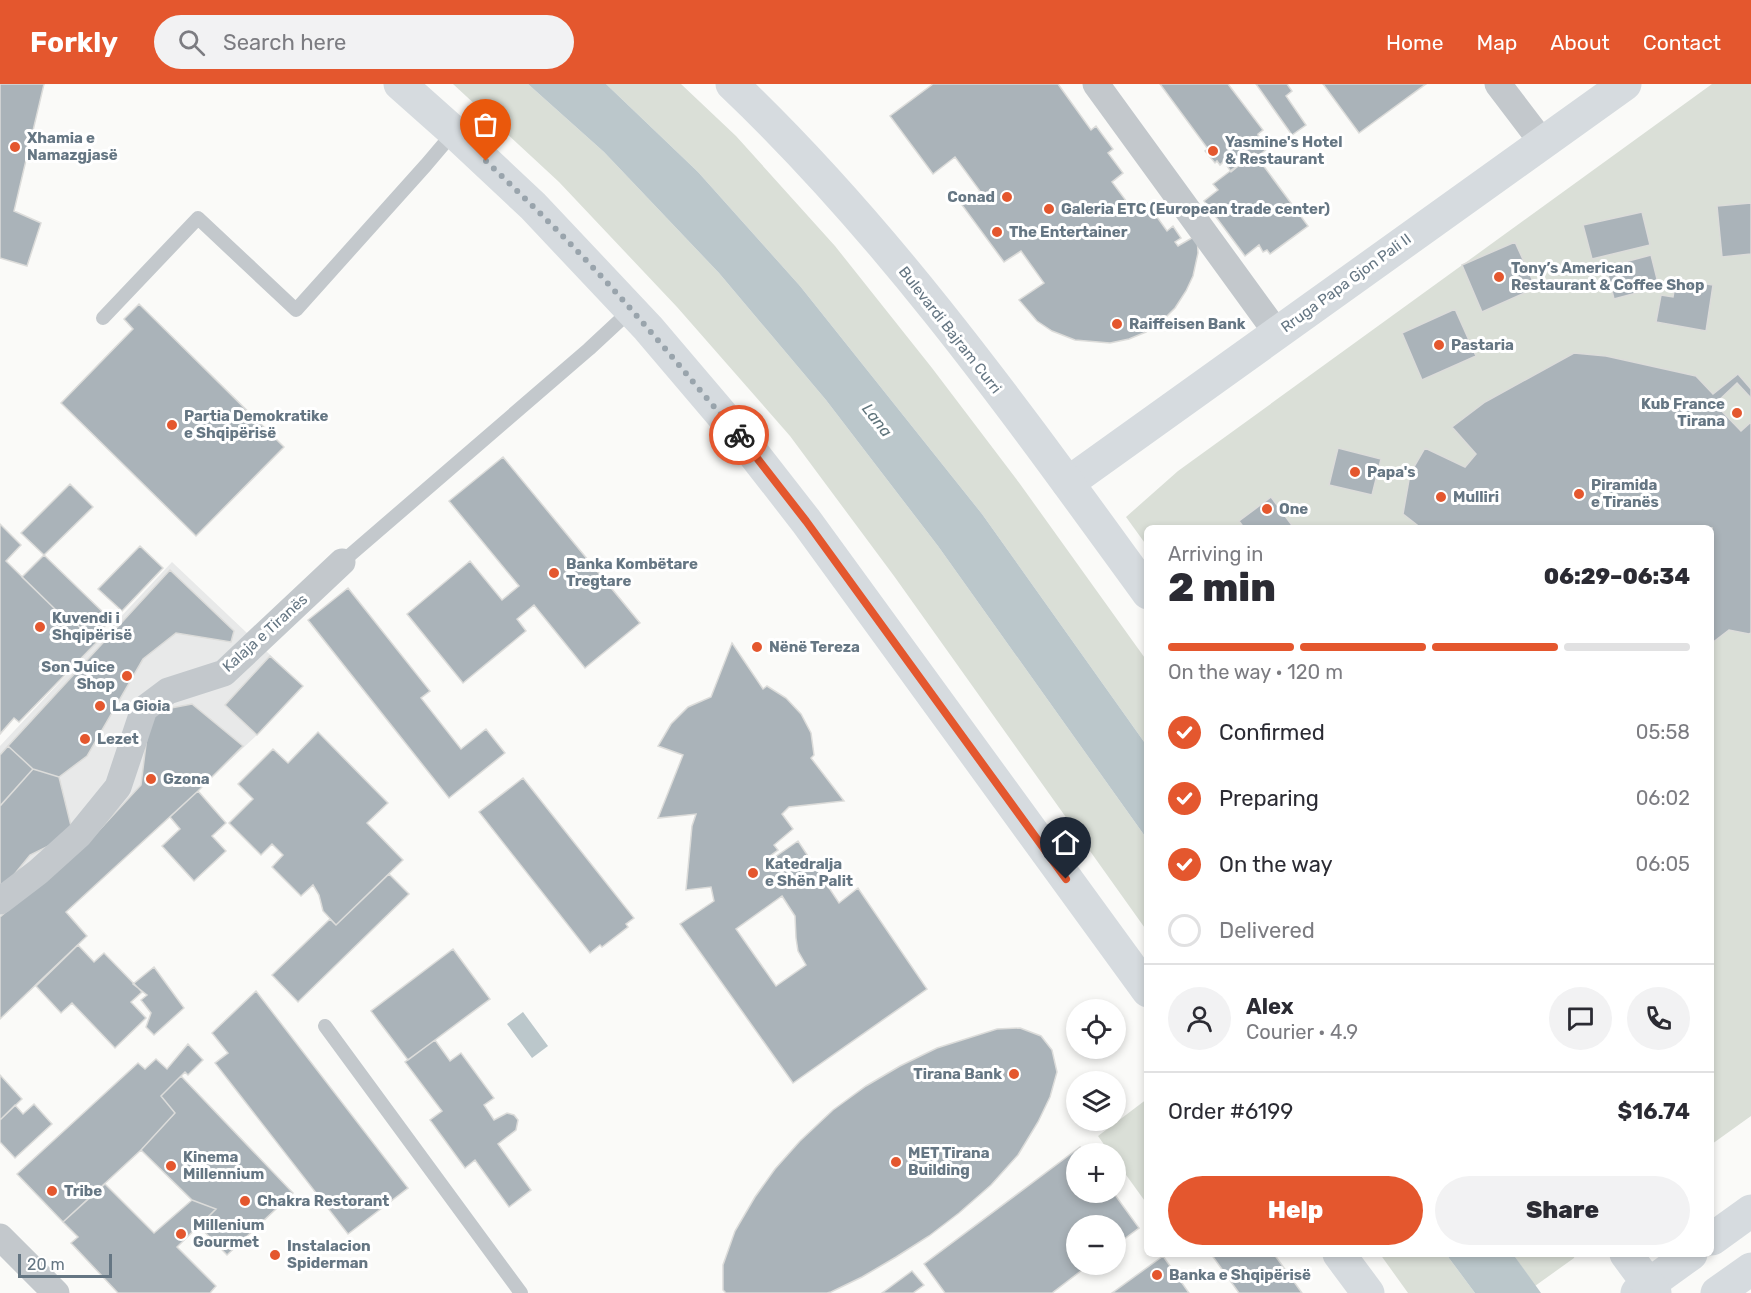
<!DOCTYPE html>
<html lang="en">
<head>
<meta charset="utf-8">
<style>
	:root { --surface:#fff; --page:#f2f2f3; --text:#2b2b33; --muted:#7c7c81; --line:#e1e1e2; --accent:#e4572e }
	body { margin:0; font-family:Rubik,sans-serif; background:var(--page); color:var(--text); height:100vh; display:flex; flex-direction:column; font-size:22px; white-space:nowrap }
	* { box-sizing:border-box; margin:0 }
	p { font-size:20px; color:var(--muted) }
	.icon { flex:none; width:33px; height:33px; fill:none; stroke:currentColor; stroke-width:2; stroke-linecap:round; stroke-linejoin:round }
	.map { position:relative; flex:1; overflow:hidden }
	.drawer { position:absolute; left:1144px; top:441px; width:570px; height:732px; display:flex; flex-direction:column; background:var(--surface); border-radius:9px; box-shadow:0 3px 9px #0003 }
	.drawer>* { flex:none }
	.buttons { position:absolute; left:1066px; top:915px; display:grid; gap:12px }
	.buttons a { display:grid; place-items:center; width:60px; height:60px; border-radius:50%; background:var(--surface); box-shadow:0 3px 9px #0003; font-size:30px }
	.scale { position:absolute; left:18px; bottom:15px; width:94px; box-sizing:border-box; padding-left:6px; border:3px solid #657683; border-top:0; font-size:16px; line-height:21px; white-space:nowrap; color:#657683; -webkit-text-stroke:4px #fff; paint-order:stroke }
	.pin { position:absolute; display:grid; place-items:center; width:51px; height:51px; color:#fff; margin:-62px -26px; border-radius:50% 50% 50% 0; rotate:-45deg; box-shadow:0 0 6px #0007 }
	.pin .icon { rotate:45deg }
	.courier { position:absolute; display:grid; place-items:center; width:60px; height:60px; margin:-30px; border:4px solid #e4572e; border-radius:50%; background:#fff; color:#222; box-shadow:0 2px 8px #0007 }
	.head em { font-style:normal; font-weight:800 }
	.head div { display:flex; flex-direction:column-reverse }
	.head { display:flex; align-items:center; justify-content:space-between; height:102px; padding:0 24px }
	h1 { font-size:39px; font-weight:800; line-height:45px }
	.bar { display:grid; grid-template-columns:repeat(4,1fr); gap:9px 6px; align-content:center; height:72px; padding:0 24px }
	.bar i { height:8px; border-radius:4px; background:var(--line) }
	.bar .current { background:var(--accent) }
	.bar p { grid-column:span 4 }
	.line { display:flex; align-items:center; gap:15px; padding:0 24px; border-top:2px solid var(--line) }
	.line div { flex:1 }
	.round { display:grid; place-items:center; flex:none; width:63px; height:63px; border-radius:32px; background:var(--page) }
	ol { padding:0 24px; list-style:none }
	li { display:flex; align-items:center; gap:18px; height:66px }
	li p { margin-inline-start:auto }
	li .icon { padding:6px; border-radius:50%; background:var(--accent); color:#fff; stroke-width:4 }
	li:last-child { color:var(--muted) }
	li i { width:33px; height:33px; border:3px solid var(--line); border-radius:50% }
	.cta { display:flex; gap:12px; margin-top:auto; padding:12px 24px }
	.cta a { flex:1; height:69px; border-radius:36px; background:var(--accent); color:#fff; font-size:24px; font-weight:800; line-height:69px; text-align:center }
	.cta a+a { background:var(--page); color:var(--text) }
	header { display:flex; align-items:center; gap:36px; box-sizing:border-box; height:84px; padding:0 30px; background:var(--accent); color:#fff }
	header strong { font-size:28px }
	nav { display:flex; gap:33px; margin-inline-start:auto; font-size:21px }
	.search { width:420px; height:54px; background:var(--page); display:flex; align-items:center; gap:15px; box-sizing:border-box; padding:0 21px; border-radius:33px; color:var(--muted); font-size:22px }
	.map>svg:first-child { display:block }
</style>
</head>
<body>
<header>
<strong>Forkly</strong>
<div class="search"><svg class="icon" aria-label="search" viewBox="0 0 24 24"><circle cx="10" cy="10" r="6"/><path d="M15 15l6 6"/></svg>Search here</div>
<nav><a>Home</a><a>Map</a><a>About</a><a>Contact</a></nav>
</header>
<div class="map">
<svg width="1751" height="1209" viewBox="0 0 1751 1209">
	<rect width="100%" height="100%" fill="#fafaf8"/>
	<!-- built -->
	<path fill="#e8e9e9" d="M172,478l131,124 -46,49 -191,177 21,24 -87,83v-273z"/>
	<!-- green -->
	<path fill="#dadfd7" d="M453,0h75l76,68 115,121 107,127 112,146 209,293v92l-253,-355 -104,-140 -113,-129 -118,-125z
		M606,0h75l55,52 99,110 97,122 88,116 127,177v85l-165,-232 -182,-228 -102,-114z
		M1712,0h39v1032l-39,28v-616h-564l-1,18 -21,-29 52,-46z
		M1147,1015v105l-31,-43v-7l-6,-1 -12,-17z
		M1380,1170h66l29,39h-67z
		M1513,1170h62l-1,4 -39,28z"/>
	<!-- water -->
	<path fill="#bbc7cb" d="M528,0h78l92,88 102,114 182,228 165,232v93l-209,-293 -112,-146 -107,-127 -115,-121z
		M523,928l25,34 -16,12 -25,-34z
		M1446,1170h67l28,39h-66z"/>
	<!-- building -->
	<path fill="#aab3b9" stroke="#dcdcda" stroke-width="1.5" fill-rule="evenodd" d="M0,0h44l-30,127 27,12 -14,43 -27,-8z
		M933,0h125l33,46 5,-4 17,23 -5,4 15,20 -11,9 23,31 12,-10 20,28 6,-5 8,12 -6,4 3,4 19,-11 1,18 -5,23 -7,15 -11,17 -9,9 -20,15 -17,7 -19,4 -35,-3 -23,-9 -15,-10 -18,-21 25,-17 -23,-32 -17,11 -42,-57 18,-14 -25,-34 -22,17 -43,-58z
		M1160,0h68l35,46 -5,4v1l10,13 -11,9 -3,-4 -23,19 -7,-11 -4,4 -3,-4 -2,2 -10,-12 3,-2z
		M1256,0h31l5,7 -6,5 20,29 -14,10z
		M1323,0h103l-67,49z
		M1254,69l54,73 -38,28 -3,-4 -4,2 -4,-7 -14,11 -41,-55 14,-11 -5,-6z
		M1751,119v51l-29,3 -5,-51z
		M1642,128l8,33 -58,14 -9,-34z
		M1515,158l21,46 -54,24 -20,-47z
		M1651,171l8,32 -45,12 -8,-32z
		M1676,195l37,6 -7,46 -50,-9 5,-27 12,2z
		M139,220l145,143 -88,89 -135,-133 72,-74 -9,-10z
		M1455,225l21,47 -54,24 -20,-47z
		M1574,269l32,3 90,20 17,18 25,-20 13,15v244l-2,1 -20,-4 -17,13v-115h-291l-18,-14 7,-40 15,-26 40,19 11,-13 -24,-27 33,-25z
		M1737,299l14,15v24l-10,9 -26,-27z
		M1338,364l43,11 -9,36 -43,-10z
		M503,373l137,166 -55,45 -51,-63 -17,14 9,12 -63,52 -56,-69 63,-53 32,39 17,-14 -70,-85z
		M70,400l23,23 -49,48 -23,-22z
		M1271,413l23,31h-50l-5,-7z
		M0,440l21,21 -15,16 54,53 3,-3 33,32 -77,79 -5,-4 -14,16z
		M140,462l23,22 -41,43 -24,-22z
		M44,471l67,65 -19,19 -29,-28 -3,3 -38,-37z
		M170,486l64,61 -3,11 -55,-9 -33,26 -56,97 -28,21 -26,-8 -25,-23z
		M348,504l82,103 -9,7 40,51 25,-20 19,24 -56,45 -141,-178z
		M732,559l31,46 4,-3 19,12 15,16 10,19 3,22 -3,3 33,43 -55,6 -7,7 11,15 -19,16 4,5 -8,6 2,3 26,-18 41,62 19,-15 69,101 -134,94 -113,-159 34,-23 -3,-14 -25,3 6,-64 4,-12 -38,4 25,-63 -25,-9 13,-22 17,-17 23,-10zM782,812l13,20 1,22 2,13 8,14 -30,21 -40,-57z
		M270,572l33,30 -46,49 -32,-30z
		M192,620l51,42 -45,45 -132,121 21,24 -87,83v-102l92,-79 49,-53 9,-73z
		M318,648l70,71 -21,20 36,37 -67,65 -13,-14 -4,-16 -6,-10 -12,11 -29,-29 11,-12 -11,-11 -11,11 -32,-32 24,-24 -15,-15 35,-35 15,14z
		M8,662l25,23 -33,37v-51z
		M33,685l26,8 14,57 -43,21 -30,37v-86z
		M523,694l111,140 -8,6 2,3 -26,20 -2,-2 -10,8 -111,-141z
		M198,707l28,32 -14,13 14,15 -32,30 -32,-35 18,-17 -10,-12z
		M389,790l20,20 -111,108 -26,-27 58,-56 6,6z
		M78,861l16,17 10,-9 38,39 -11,10 15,16 -31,30 -43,-45 -11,10 -25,-27z
		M453,865l37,50 -82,61 -37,-49z
		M154,883l30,41 -30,27 -8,-8 5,-14 -10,-13 6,-5 -14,-11z
		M256,907l152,197 -60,46 -133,-171 13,-10 -16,-20z
		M1020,944l21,8 11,14 5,22 -7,25 -12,25 -20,33 -27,30 -32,28 -30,23 -33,21 -34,20 -31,15 -4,1h-101l-3,-3v-25l12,-34 20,-34 20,-28 25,-28 33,-31 33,-24 34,-20 37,-18 60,-19z
		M435,956l15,21 11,-8 33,45 -10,7 10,15 13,-7 7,2 4,5 -2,10 -18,14 33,46 -22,17 -34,-47 -10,8 -35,-48 12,-9 -37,-49z
		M188,960l15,16 -15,15 -3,-3 -24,24 14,17 -34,37 -78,72 -46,-48 121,-111 7,6 11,-10 11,10z
		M0,991l22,24 -22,21z
		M181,992l112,117 -66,62 -28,-29 17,-17 -24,-9 -51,-50 34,-37 -14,-17z
		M34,1020l18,20 -37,34 -15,-16v-22l15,-15 8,9z
		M1080,1063l5,7h-8v38h36l26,36 -23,17v-19h-39v38h13l-38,29h-107l-21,-29z
		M105,1100l49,49 38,-33 24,9 -39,38 39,39 -6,7h-92l-47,-50 7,-6 -15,-15z
		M1211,1170h63l28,39h-63z
		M1163,1172l26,37h-77z
		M912,1187l12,14 -11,8h-31z"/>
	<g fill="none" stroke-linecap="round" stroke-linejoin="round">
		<!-- lane -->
		<path stroke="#c3c8cc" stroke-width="14" d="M103,234l95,-100 98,92 130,-145 28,-33
			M342,478l247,-213 42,-39
			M325,942l196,267"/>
		<!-- street -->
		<path stroke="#c3c8cc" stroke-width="27" d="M1096,0l181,249
			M1498,0l44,58
			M0,817l38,-29 41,-37 39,-48 26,-78 24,-18 56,-18 118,-111
			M0,1153l56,56"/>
		<!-- secondary -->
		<path stroke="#d6dbdf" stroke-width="33" d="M1068,399l557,-399
			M1712,1155l39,-28
			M1637,1209l54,-39
			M1717,1209l34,-24"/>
		<!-- primary -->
		<path stroke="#d6dbdf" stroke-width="33" d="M400,0l54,48 79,74 115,122 91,107 67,86 342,470
			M732,0c159,151 287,332 416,509
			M1339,1170l29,39
			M1626,1170l29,39"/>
	</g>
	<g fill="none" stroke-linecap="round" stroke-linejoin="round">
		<!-- done -->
		<path stroke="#99a4ac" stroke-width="6" stroke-dasharray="0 10.8" d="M486,77c57,54 112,109 163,169 31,35 59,71 90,105"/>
		<!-- route -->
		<path stroke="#e4572e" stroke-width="8" d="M739,351l67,86 260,358"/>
	</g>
	<!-- markers -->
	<g fill="#e4572e" stroke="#fff" stroke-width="2">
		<circle cx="15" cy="63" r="6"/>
		<circle cx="1213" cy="67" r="6"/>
		<circle cx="1007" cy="113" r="6"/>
		<circle cx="1049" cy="125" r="6"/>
		<circle cx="997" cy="148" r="6"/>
		<circle cx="1499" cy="193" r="6"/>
		<circle cx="1117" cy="240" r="6"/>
		<circle cx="1439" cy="261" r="6"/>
		<circle cx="1737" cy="329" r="6"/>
		<circle cx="172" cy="341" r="6"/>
		<circle cx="1355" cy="388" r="6"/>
		<circle cx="1579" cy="410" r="6"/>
		<circle cx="1441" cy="413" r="6"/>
		<circle cx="1267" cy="425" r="6"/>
		<circle cx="554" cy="489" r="6"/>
		<circle cx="40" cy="543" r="6"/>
		<circle cx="757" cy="563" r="6"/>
		<circle cx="127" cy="592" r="6"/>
		<circle cx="100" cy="622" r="6"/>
		<circle cx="85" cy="655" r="6"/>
		<circle cx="151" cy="695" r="6"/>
		<circle cx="753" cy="789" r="6"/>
		<circle cx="1014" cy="990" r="6"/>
		<circle cx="896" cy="1078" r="6"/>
		<circle cx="171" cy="1082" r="6"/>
		<circle cx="52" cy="1107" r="6"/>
		<circle cx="245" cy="1117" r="6"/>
		<circle cx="181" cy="1150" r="6"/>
		<circle cx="275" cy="1171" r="6"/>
		<circle cx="1157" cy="1191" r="6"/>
	</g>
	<g text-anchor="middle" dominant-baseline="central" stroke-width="6" stroke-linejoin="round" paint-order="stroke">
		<!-- poi labels -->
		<g font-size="15" font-weight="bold" fill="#657683" stroke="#fff" text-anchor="start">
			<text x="27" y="54">Xhamia e<tspan x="27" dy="17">Namazgjasë</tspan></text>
			<text x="1225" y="58">Yasmine's Hotel<tspan x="1225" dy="17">&amp; Restaurant</tspan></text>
			<text x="995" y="113" text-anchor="end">Conad</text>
			<text x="1061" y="125">Galeria ETC (European trade center)</text>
			<text x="1009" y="148">The Entertainer</text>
			<text x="1511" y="184">Tony’s American<tspan x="1511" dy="17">Restaurant &amp; Coffee Shop</tspan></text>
			<text x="1129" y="240">Raiffeisen Bank</text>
			<text x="1451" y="261">Pastaria</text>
			<text x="1725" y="320" text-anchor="end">Kub France<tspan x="1725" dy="17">Tirana</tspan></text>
			<text x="184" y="332">Partia Demokratike<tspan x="184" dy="17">e Shqipërisë</tspan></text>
			<text x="1367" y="388">Papa's</text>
			<text x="1591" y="401">Piramida<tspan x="1591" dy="17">e Tiranës</tspan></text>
			<text x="1453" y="413">Mulliri</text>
			<text x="1279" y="425">One</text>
			<text x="566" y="480">Banka Kombëtare<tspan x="566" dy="17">Tregtare</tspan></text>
			<text x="52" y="534">Kuvendi i<tspan x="52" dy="17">Shqipërisë</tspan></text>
			<text x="769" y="563">Nënë Tereza</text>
			<text x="115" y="583" text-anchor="end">Son Juice<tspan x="115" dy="17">Shop</tspan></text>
			<text x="112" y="622">La Gioia</text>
			<text x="97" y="655">Lezet</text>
			<text x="163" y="695">Gzona</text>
			<text x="765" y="780">Katedralja<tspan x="765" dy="17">e Shën Palit</tspan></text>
			<text x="1002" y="990" text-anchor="end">Tirana Bank</text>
			<text x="908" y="1069">MET Tirana<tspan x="908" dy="17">Building</tspan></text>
			<text x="183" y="1073">Kinema<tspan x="183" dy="17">Millennium</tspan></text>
			<text x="64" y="1107">Tribe</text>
			<text x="257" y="1117">Chakra Restorant</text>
			<text x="193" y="1141">Millenium<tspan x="193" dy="17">Gourmet</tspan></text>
			<text x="287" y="1162">Instalacion<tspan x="287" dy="17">Spiderman</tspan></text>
			<text x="1169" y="1191">Banka e Shqipërisë</text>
		</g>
		<!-- street labels -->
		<g font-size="15" fill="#657683" stroke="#fff">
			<text transform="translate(1346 199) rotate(-36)">Rruga Papa Gjon Pali II</text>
			<text transform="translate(950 246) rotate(52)">Bulevardi Bajram Curri</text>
			<text transform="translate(265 549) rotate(-42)">Kalaja e Tiranës</text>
		</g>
		<!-- water labels -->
		<g font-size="16" font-style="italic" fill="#60757c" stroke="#fff">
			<text transform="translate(877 336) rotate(52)">Lana</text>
		</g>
	</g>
</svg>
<div class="buttons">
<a><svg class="icon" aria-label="locate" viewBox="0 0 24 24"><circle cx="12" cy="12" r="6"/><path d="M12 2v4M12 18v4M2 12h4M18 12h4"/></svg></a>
<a><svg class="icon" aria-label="layers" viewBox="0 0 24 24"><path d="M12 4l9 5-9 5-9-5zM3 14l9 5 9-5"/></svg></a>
<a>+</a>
<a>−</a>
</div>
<div class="scale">20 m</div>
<div class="pin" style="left:486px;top:77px;background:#ea580c"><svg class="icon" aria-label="bag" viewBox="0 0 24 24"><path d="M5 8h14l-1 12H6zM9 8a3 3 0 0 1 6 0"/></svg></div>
<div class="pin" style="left:1066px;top:795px;background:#1f2937"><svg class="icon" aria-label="home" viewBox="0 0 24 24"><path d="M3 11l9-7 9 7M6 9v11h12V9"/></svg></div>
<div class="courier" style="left:739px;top:351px"><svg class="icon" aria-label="bike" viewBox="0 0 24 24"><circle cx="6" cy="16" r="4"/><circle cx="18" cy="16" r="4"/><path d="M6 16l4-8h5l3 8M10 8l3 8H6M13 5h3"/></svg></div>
<section class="drawer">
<div class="head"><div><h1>2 min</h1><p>Arriving in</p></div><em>06:29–06:34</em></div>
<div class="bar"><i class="current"></i><i class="current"></i><i class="current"></i><i></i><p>On the way · 120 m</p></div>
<ol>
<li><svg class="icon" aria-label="check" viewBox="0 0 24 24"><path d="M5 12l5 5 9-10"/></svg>Confirmed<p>05:58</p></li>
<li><svg class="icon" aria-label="check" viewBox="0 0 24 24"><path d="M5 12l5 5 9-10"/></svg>Preparing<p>06:02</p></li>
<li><svg class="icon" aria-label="check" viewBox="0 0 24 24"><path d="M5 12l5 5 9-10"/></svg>On the way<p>06:05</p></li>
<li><i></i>Delivered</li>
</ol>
<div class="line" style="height:108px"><a class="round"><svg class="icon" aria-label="person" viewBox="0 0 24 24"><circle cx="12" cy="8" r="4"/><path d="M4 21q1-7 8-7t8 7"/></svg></a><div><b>Alex</b><p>Courier · 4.9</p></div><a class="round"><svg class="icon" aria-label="chat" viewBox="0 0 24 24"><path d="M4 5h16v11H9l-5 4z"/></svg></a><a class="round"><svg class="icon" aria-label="phone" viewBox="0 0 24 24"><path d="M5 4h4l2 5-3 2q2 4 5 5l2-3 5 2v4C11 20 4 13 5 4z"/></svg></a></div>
<div class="line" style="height:78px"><div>Order #6199</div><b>$16.74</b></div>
<div class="cta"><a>Help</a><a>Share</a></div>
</section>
</div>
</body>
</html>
